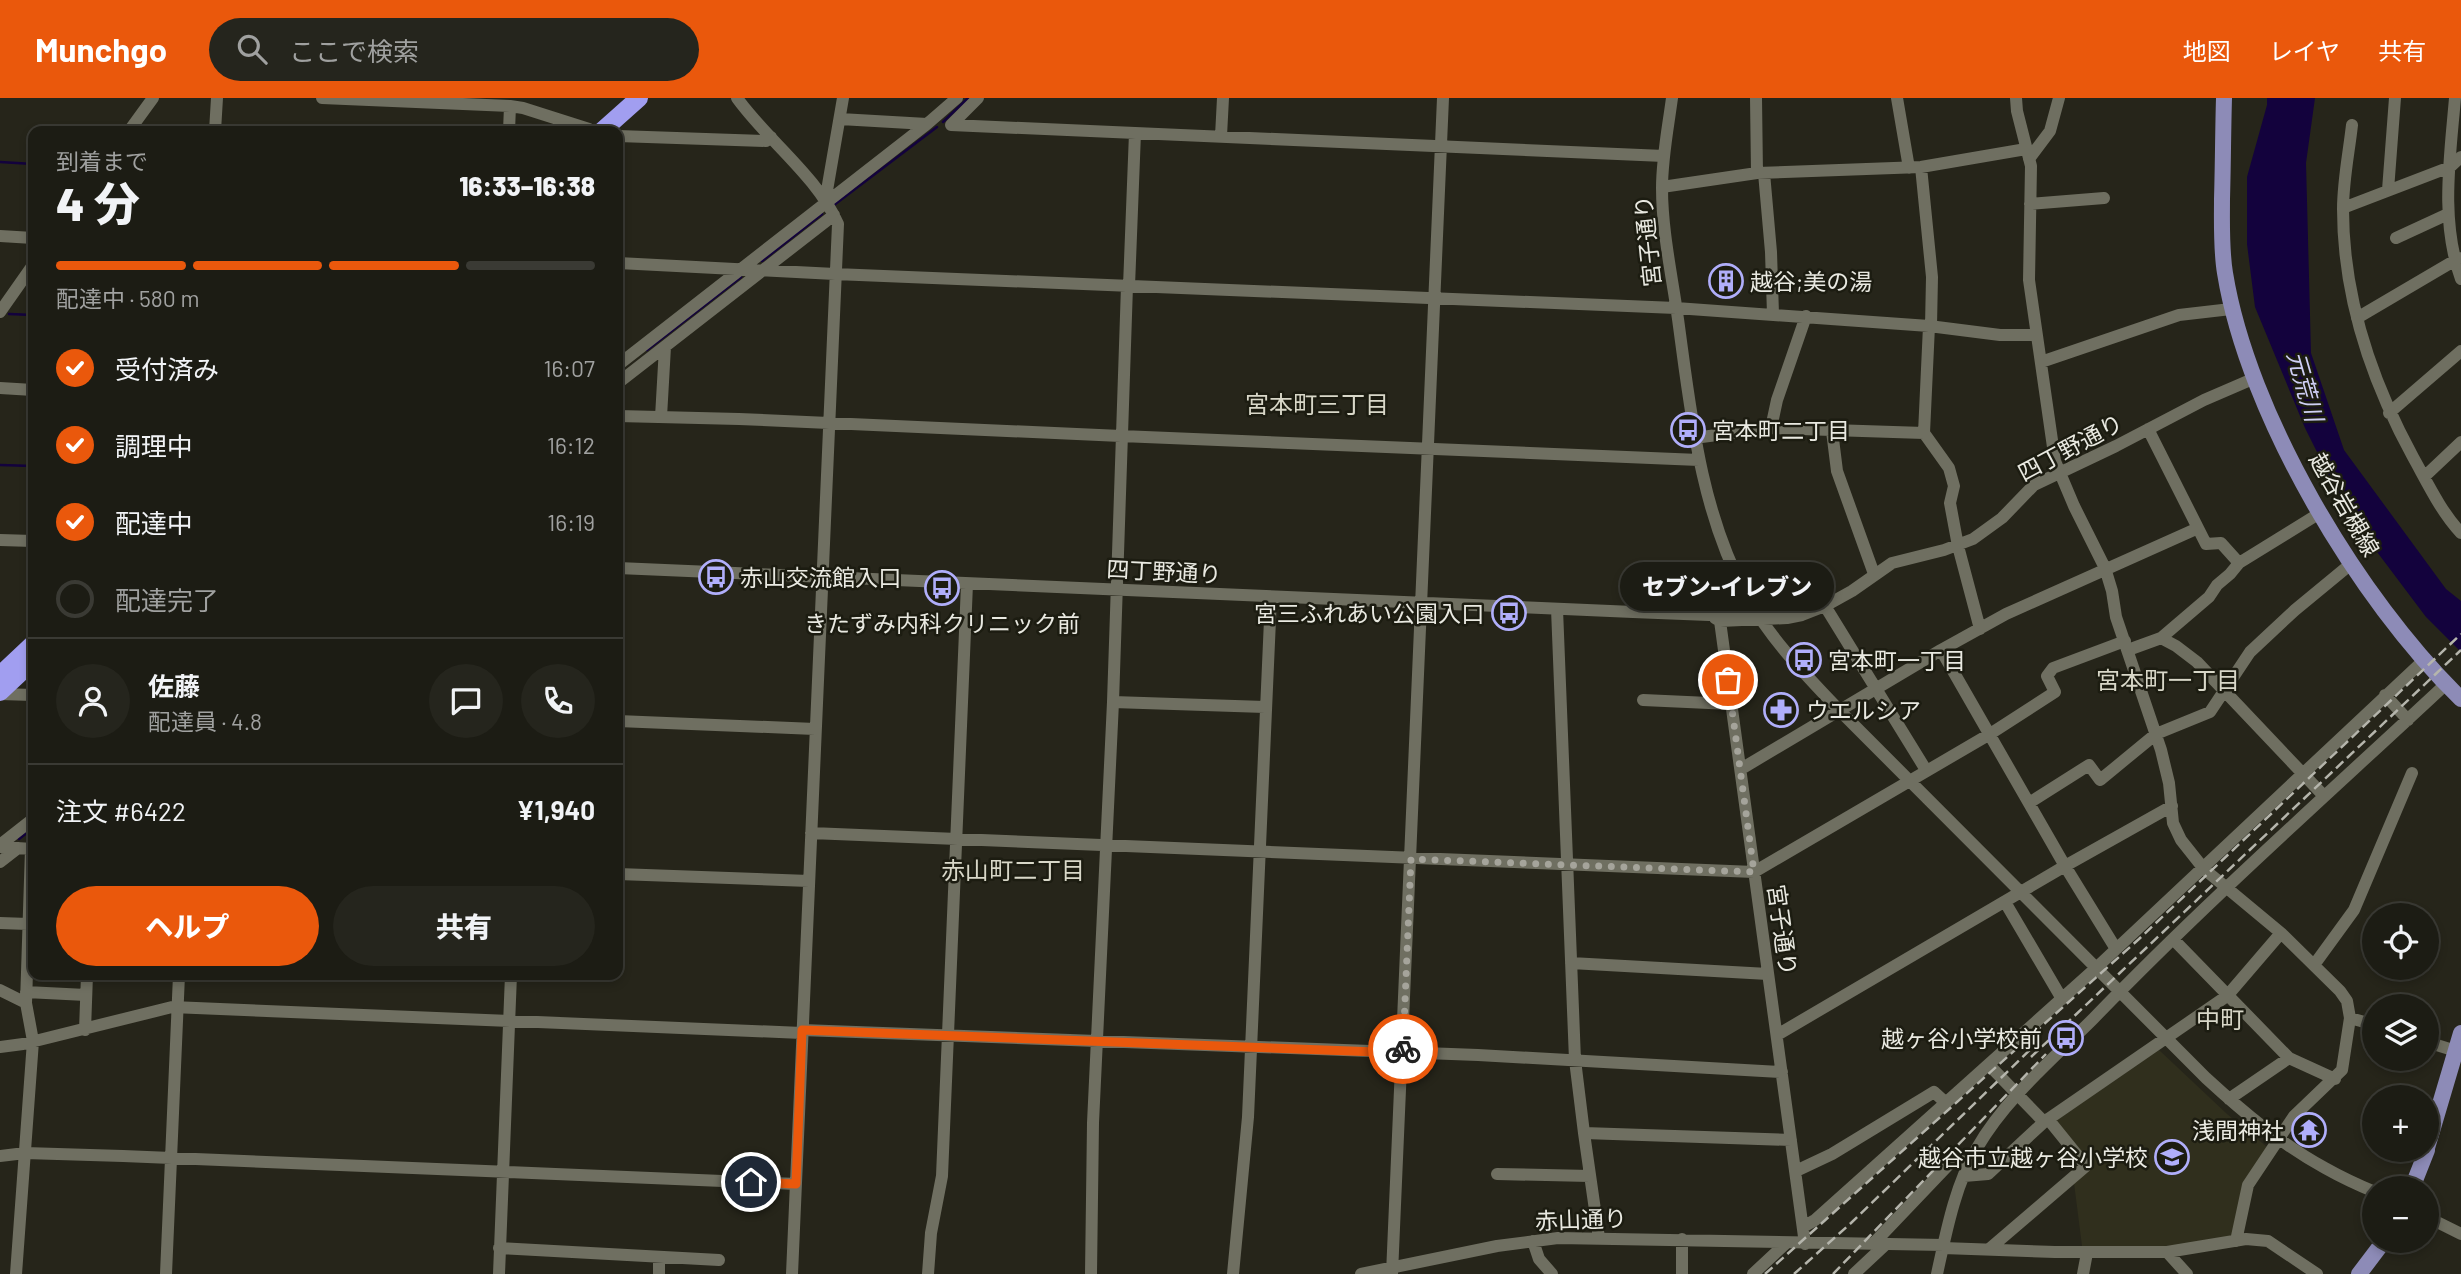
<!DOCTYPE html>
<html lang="ja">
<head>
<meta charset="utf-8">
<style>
	:root { --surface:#1c1c14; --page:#25251d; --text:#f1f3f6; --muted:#a0a1a0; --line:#3a3a34; --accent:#ea580c }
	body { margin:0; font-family:Barlow,"Noto Sans JP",sans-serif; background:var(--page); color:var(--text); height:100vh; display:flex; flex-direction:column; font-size:26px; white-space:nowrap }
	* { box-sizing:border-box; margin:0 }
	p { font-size:23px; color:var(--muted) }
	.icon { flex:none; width:38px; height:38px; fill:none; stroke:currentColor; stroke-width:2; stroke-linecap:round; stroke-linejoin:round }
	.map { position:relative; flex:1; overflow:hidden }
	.details { position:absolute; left:28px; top:28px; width:595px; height:854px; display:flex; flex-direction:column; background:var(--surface); border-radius:14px; box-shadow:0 4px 10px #0003,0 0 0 2px var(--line) }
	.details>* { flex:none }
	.fabs { position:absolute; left:2362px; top:805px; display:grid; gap:14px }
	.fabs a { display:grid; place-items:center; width:77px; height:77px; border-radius:50%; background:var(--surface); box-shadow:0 4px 10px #0003,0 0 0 2px var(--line); font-size:35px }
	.pin { position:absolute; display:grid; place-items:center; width:60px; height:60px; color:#fff; margin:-30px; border:4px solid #fff; border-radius:50%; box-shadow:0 2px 7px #0007 }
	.courier { position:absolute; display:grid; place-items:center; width:70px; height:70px; margin:-35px; border:5px solid #ea580c; border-radius:50%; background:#fff; color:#222; box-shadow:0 2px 9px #0007 }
	.bubble { position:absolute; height:49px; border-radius:24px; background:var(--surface); box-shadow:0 4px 10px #0003,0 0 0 2px var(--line); font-size:23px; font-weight:800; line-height:49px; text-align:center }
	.summary em { font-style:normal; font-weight:800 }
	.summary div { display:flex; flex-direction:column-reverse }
	.summary { display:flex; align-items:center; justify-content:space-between; height:119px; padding:0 28px }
	h1 { font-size:46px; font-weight:800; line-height:52px }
	.bar { display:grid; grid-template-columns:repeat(4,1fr); gap:10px 7px; align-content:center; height:84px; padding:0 28px }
	.bar i { height:9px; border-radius:5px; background:var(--line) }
	.bar .selected { background:var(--accent) }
	.bar p { grid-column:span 4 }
	.line { display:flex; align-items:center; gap:18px; padding:0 28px; border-top:2px solid var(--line) }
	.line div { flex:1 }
	.round { display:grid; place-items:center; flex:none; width:74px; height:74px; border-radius:37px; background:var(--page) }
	ol { padding:0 28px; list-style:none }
	li { display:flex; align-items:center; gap:21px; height:77px }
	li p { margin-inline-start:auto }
	li .icon { padding:7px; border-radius:50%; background:var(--accent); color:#fff; stroke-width:4 }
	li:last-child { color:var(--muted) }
	li i { width:38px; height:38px; border:4px solid var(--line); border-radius:50% }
	.primary-button { display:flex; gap:14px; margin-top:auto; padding:14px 28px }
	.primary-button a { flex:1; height:80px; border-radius:42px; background:var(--accent); color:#fff; font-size:28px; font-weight:800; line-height:80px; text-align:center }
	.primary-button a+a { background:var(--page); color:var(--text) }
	header { display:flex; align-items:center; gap:42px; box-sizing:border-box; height:98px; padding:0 35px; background:var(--accent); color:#fff }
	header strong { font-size:33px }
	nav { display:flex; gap:38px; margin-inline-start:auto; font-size:24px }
	.search { width:490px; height:63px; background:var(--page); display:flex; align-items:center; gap:18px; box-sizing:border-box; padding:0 24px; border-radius:38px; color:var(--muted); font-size:26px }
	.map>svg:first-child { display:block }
</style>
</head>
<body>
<header>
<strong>Munchgo</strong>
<div class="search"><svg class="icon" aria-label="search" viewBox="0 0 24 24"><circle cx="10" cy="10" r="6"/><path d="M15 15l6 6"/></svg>ここで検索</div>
<nav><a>地図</a><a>レイヤ</a><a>共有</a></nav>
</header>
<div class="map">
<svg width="2461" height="1176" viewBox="0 0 2461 1176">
	<rect width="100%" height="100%" fill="#26251a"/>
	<!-- built -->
	<path fill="#302f1d" d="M2159,952l68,64 40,33 -35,90 -54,8 -41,3 -55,-2 -8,-63 17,-17 -36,-41 2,-5z"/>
	<!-- water -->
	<path fill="#13023d" d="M2267,0h48l-9,65 5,190 33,97 102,139 15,12v51l-35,-35 -79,-105 -42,-84 -50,-121 -8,-63v-67l20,-72z"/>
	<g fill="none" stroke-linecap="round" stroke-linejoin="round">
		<!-- stream -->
		<path stroke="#13023d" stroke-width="2.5" d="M943,24l25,-24
			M0,64l33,2
			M834,107l103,-78
			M762,163l60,-47
			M9,216l24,1
			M647,252l94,-73
			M0,367l33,1
			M19,741l14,-11"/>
		<!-- minor -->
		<path stroke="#6f6f61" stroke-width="12" d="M322,0l188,8 13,2 66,21
			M737,0c30,42 80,78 101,126l-46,1050
			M978,0l-27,27 713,31
			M1672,0c-4,30 -10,60 -10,90 0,43 10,88 16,131 13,95 22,190 68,276 24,44 59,79 93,115l367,368c37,34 75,66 119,90 16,9 33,17 50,24
			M1756,0l1,75
			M1897,0l12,70
			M2016,0l1,13 14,55 -2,114 26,181 19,45 31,62 7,23 4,26 45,133 8,33 4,40 8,17 23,29 77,64 59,58 7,10 3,17 -8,52 -48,46 -46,69 -12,56
			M2455,0c-5,60 -15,123 6,181
			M840,21l87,5 30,-26
			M2352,27c-3,27 -9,56 -9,84 0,89 28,171 70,248 14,25 28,55 48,76
			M129,33l24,-33
			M215,33l2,-33
			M509,33l1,-25
			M618,38l148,5 5,-4
			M1221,38l2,-38
			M2029,61l21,-28 9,-33
			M1921,69l11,110 -1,49
			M1764,75l7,79 2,62
			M1662,89l95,-14 164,-6 105,-18
			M2388,92l7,-92
			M825,104l18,-104
			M2030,106l74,-6
			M2343,110l107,-41 11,-10
			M0,138l33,2
			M2396,140l52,-24
			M618,165l217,11 841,34 253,18 71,9h36
			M1129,188l6,-153
			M0,214l33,-47
			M1806,218l-29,84 -6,28 153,5 25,35 5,18 -4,17 8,43 22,83
			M2357,220l102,-60
			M2041,264l138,-47 52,-6
			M618,267l309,-241
			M618,285l216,-168
			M0,290l33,2
			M2389,315l72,-62
			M618,318l121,3 382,17
			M661,319l4,-70
			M2148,331l58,115 15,-1 18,20
			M1832,333l5,40 37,103
			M1924,335l5,-107
			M1121,338l578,24
			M1694,340l77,-10
			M2424,379l37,-35
			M0,442l33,1
			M618,470l1015,44 76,3c18,-5 34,-6 50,3
			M1825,508l101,164
			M1557,511l18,451 9,73 15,105
			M1715,520l5,3 67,-3 15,-3 23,-9 27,-15 40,-28 52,-13 29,-11 29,-21 32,-33 82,-39 88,-46 51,-22
			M1720,523l85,623
			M2161,540l15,8 21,16 127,134
			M1941,552l124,216 51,83
			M2128,552l33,-12 48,-41 8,-12 13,-11 9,-11 81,-50
			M0,596l33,1
			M2385,597l23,25
			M1643,602l88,4
			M1113,604l152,5
			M618,623l197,8
			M1741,671l200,-119 65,-36 190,-85
			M2029,705l60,-38 11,15 56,-46 54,-22 40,-60 45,-42 57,-47
			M811,735l943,39 236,-138 65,-42 -8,-16 6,-8 72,-27
			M0,747l33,-26
			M0,749l33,2
			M0,764l18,-14
			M618,776l191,7
			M2005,804l57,97
			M0,825l28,1
			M2173,841l116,119 46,21
			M1571,865l197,11
			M2314,867l40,-55 58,-137
			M0,892l26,13
			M26,894l60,3
			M2350,920l25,7
			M85,932l2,-55
			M802,932l676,25 304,17
			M1777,937l288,-169 107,-60
			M2427,944l29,9
			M0,949l23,-3 149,-37 630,26
			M1989,967l55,57
			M2229,1001l60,-41
			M1584,1035l207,7
			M0,1058l25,-3 98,3 673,28
			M1796,1073l36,-17 102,-62 12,11
			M1497,1076l93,2
			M1964,1078l24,-2 56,-52 183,-126 54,-63
			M2427,1119l34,17
			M1803,1129l12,-7 281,-252 328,-308
			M1533,1143l6,18 13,15
			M1873,1146l81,-85 15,4
			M499,1150l220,12
			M1943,1150l112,4h112l79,-13 22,2 49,33
			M1988,1152l98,-84 -38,-47
			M2167,1154l20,22
			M16,1176l17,-233 -7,-38 5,-154
			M166,1176l13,-299
			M499,1176l12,-299
			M659,1176v-17
			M928,1176l3,-41 11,-57 25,-592
			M1091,1176l2,-151 20,-421 14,-416
			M1233,1176l15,-157 23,-520
			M1361,1176l136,-28 61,-8 386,7
			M1392,1176l51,-1176
			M1682,1176v-35
			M1753,1176l32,-30
			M1854,1176l32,-30
			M1937,1176c9,-41 18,-89 40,-126 28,-49 76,-89 116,-129 113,-117 234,-224 353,-335
			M2083,1176l4,-21"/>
		<!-- major -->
		<path stroke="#8d8bb7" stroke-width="16" d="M2224,0c-1,34 -1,67 -2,101 0,24 -1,50 3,74 23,142 134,327 236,426
			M2427,1050l34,-115
			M2412,1090l15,-38
			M2359,1176l25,-33"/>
		<!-- highway -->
		<path stroke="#a19ef0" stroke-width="18" d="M602,33l37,-33
			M0,577l33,-31
			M0,594l33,-31"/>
		<!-- rail -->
		<path stroke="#b5b5ac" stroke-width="2.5" stroke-dasharray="10 5" stroke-linecap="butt" d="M2031,959l430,-407
			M1765,1176l374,-335 322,-305
			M1794,1176l57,-51 184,-178
			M1833,1176l213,-220"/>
	</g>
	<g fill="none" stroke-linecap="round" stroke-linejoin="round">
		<!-- done -->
		<path stroke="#a5a49b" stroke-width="7" stroke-dasharray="0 12.6" d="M1403,951l8,-190 343,13 -26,-192"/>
		<!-- route -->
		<path stroke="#ea580c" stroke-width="9" d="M751,1084l45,2 6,-154 575,22h26v-3"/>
	</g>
	<!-- icons -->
	<defs>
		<g id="building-ring" transform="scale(1.75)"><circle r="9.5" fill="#1c1c11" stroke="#b0aefa" stroke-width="1.5"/><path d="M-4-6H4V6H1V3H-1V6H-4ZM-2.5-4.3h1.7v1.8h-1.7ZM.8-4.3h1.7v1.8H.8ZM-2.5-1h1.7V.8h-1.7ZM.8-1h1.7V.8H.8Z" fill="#b0aefa"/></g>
		<g id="bus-ring" transform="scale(1.75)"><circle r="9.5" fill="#1c1c11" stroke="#b0aefa" stroke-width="1.5"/><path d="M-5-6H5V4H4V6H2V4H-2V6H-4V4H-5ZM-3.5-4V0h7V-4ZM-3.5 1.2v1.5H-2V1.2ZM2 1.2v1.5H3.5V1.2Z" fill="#b0aefa"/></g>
		<g id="pharmacy-ring" transform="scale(1.75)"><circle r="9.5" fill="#1c1c11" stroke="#b0aefa" stroke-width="1.5"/><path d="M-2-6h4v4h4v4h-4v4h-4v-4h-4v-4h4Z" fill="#b0aefa"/></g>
		<g id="temple-ring" transform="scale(1.75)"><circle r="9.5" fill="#1c1c11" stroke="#b0aefa" stroke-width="1.5"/><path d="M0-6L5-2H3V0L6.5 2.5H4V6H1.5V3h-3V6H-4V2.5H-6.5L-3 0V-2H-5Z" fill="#b0aefa"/></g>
		<g id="school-ring" transform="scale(1.75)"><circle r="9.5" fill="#1c1c11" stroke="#b0aefa" stroke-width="1.5"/><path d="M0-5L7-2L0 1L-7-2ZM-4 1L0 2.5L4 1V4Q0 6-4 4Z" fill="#b0aefa"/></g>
	</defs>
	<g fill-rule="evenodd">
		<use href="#building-ring" x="1726" y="183"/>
		<use href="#bus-ring" x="1688" y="332"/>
		<use href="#bus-ring" x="716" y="479"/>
		<use href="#bus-ring" x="942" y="490"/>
		<use href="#bus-ring" x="1509" y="515"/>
		<use href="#bus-ring" x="1804" y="562"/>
		<use href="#pharmacy-ring" x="1781" y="612"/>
		<use href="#bus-ring" x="2066" y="940"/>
		<use href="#temple-ring" x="2309" y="1032"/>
		<use href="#school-ring" x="2172" y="1059"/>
	</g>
	<g text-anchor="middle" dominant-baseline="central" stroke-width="5" stroke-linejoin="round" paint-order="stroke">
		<!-- street labels -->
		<g font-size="23" fill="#e9e9e1" stroke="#1c1c11">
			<text transform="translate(1647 143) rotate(-96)">宮子通り</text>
			<text transform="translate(2070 349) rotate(-28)">四丁野通り</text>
			<text transform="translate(2345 406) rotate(60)">越谷岩槻線</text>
			<text transform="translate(1164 473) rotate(3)">四丁野通り</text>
			<text transform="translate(1783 832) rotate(82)">宮子通り</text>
			<text transform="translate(1581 1121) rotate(-2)">赤山通り</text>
		</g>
		<!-- poi labels -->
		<g font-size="23" fill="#e9e9e1" stroke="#1c1c11" text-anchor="start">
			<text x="1750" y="183">越谷;美の湯</text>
			<text x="1712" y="332">宮本町二丁目</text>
			<text x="740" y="479">赤山交流館入口</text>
			<text x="1484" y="515" text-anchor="end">宮三ふれあい公園入口</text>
			<text x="942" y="525" text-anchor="middle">きたずみ内科クリニック前</text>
			<text x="1828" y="562">宮本町一丁目</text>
			<text x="1806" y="612">ウエルシア</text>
			<text x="2042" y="940" text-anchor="end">越ヶ谷小学校前</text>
			<text x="2284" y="1032" text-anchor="end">浅間神社</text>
			<text x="2148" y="1059" text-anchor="end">越谷市立越ヶ谷小学校</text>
		</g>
		<!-- water labels -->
		<g font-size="24" font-style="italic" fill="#cfcff5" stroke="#1c1c11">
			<text transform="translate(2306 288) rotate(74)">元荒川</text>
		</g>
		<!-- neighbourhood labels -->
		<g font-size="24" fill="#d8d7c8" stroke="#1c1c11">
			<text x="1317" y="305">宮本町三丁目</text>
			<text x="2168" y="581">宮本町一丁目</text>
			<text x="1013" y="771">赤山町二丁目</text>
			<text x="2220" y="920">中町</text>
		</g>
	</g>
</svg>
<div class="fabs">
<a><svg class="icon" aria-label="locate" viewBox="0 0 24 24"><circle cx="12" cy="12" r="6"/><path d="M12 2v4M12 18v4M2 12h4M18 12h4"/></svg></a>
<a><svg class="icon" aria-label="layers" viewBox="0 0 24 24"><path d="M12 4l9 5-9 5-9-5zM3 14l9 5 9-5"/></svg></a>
<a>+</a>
<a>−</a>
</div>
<div class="pin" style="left:1728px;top:582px;background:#ea580c"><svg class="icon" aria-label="bag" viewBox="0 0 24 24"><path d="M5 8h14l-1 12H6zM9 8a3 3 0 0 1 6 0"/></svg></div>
<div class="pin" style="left:751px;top:1084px;background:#1f2937"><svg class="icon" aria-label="home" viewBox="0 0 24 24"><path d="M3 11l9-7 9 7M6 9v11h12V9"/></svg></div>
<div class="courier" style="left:1403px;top:951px"><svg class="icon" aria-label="bike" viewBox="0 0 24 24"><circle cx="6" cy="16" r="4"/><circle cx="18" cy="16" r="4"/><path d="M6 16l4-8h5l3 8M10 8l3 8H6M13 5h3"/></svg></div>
<div class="bubble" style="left:1620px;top:464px;width:214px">セブン-イレブン</div>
<section class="details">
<div class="summary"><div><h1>4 分</h1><p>到着まで</p></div><em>16:33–16:38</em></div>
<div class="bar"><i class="selected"></i><i class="selected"></i><i class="selected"></i><i></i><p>配達中 · 580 m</p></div>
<ol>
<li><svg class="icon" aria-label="check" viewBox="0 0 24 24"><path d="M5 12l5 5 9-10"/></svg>受付済み<p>16:07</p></li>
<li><svg class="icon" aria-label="check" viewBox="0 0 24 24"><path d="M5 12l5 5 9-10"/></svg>調理中<p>16:12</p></li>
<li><svg class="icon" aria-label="check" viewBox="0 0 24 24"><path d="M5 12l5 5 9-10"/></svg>配達中<p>16:19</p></li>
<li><i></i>配達完了</li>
</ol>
<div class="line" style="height:126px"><a class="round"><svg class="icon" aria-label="person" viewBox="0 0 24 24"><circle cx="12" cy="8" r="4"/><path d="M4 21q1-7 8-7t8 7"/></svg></a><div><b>佐藤</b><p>配達員 · 4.8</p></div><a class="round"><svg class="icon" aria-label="chat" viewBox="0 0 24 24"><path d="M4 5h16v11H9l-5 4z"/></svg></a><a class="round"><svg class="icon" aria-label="phone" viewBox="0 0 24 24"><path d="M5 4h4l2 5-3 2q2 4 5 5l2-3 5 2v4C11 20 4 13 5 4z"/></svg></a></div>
<div class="line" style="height:91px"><div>注文 #6422</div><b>¥1,940</b></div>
<div class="primary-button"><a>ヘルプ</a><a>共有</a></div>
</section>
</div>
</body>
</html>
